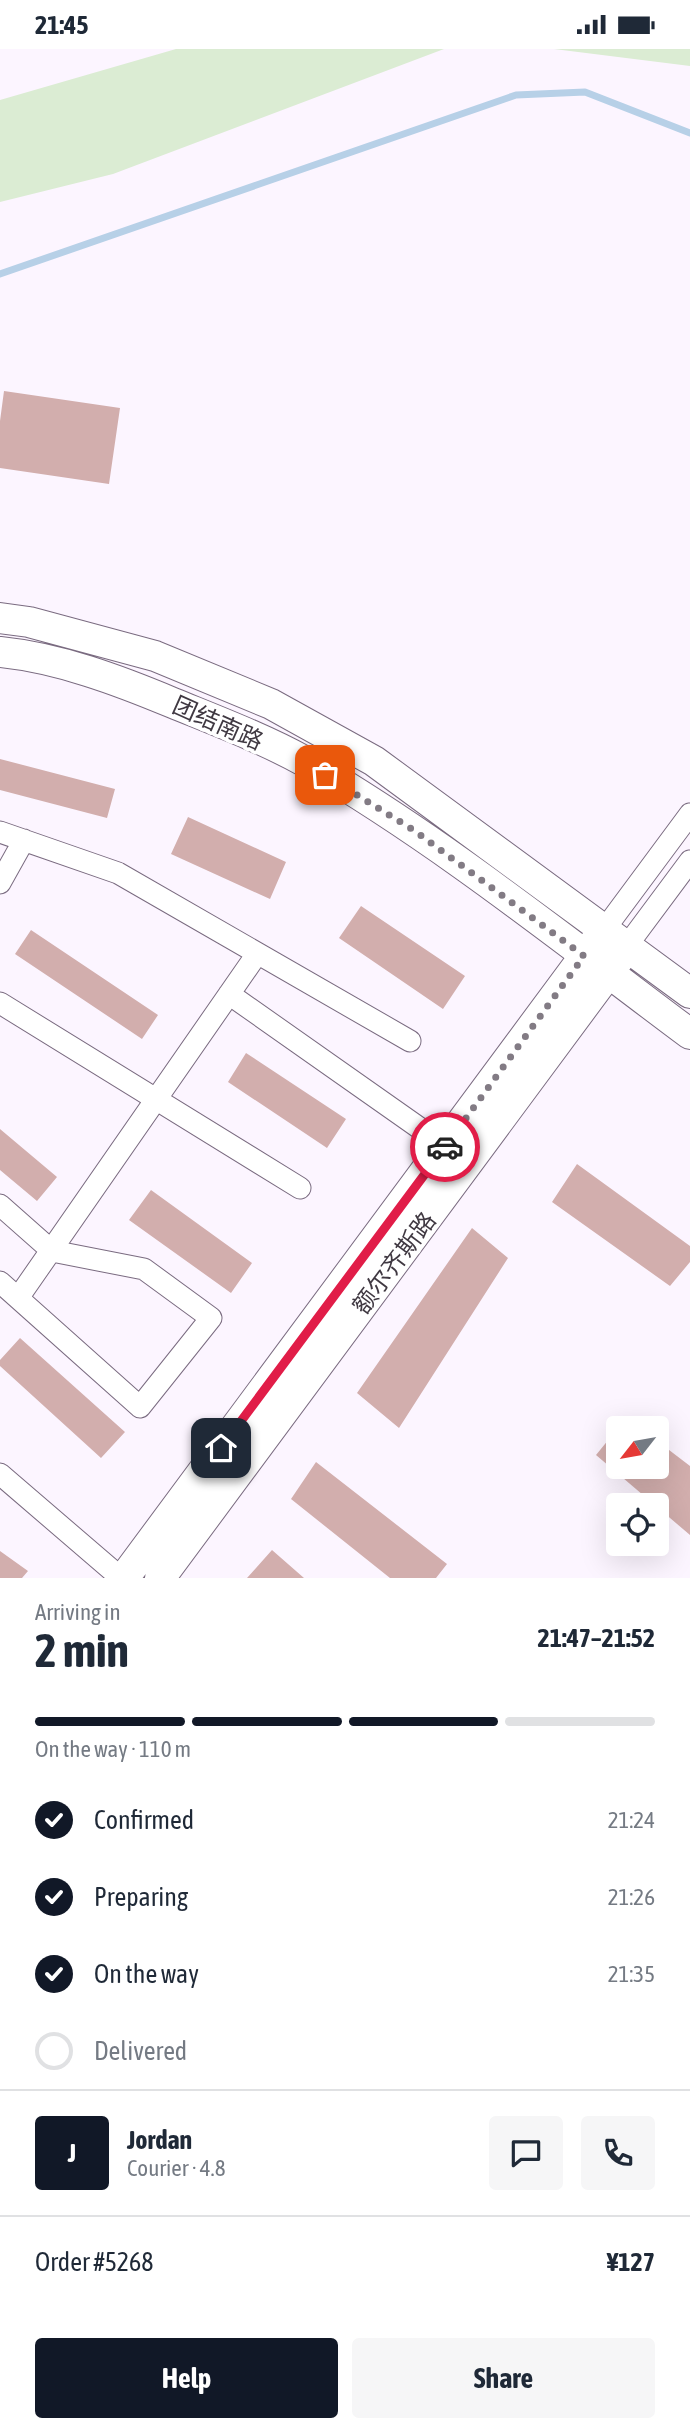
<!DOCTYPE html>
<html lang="en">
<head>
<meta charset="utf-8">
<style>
	:root { --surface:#fff; --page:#f6f6f7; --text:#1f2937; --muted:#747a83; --line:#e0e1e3; --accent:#111827 }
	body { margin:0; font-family:"Asap Condensed","Noto Sans SC",sans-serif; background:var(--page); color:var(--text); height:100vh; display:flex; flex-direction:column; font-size:26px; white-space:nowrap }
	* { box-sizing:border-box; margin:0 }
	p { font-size:23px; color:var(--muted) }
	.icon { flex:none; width:38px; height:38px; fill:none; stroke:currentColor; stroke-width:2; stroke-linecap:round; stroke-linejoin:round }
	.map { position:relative; height:1529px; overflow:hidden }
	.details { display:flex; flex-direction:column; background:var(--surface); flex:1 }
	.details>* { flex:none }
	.needle { width:46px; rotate:239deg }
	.tools { position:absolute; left:606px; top:1367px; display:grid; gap:14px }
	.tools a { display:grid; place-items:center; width:63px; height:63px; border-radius:7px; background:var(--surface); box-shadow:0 7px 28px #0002; font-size:35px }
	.pin { position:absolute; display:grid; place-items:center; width:60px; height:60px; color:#fff; margin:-30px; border-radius:14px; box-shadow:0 4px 10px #0006 }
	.courier { position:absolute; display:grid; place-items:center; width:70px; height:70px; margin:-35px; border:5px solid #e11d48; border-radius:50%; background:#fff; color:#222; box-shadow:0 2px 9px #0007 }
	.headline em { font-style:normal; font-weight:700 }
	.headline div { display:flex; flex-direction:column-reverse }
	.headline { display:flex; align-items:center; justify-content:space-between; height:119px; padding:0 35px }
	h1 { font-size:46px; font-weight:700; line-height:52px }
	.bar { display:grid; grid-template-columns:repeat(4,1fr); gap:10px 7px; align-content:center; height:84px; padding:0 35px }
	.bar i { height:9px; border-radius:5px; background:var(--line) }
	.bar .active { background:var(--accent) }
	.bar p { grid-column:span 4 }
	.line { display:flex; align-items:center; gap:18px; padding:0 35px; border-top:2px solid var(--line) }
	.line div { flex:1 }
	.round { display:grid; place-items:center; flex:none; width:74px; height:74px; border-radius:7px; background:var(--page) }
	ol { padding:0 35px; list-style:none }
	li { display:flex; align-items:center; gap:21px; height:77px }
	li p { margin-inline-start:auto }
	li .icon { padding:7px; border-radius:50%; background:var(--accent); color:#fff; stroke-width:4 }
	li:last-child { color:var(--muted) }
	li i { width:38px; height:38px; border:4px solid var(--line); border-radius:50% }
	.action { display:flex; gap:14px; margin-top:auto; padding:14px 35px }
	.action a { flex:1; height:80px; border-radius:7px; background:var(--accent); color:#fff; font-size:28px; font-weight:700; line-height:80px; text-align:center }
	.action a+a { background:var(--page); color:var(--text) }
	.status { display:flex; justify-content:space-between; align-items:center; height:49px; padding:0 35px; background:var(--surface); direction:ltr }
	.status svg { height:19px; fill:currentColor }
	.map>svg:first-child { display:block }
</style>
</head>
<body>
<div class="status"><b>21:45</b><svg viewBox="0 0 49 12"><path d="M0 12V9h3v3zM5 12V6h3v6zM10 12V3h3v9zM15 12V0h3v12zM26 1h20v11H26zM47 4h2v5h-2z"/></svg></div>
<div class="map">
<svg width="690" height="1529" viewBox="0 0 690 1529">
	<rect width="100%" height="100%" fill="#fcf5ff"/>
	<!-- green -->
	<path fill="#dbecd3" d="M176,0h268l-331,125 -113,28v-102z
		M554,0h136v17z"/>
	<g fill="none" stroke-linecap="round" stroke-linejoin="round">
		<!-- stream -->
		<path stroke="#b7d0e7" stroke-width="7" d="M0,225l516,-179 69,-3 105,41"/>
	</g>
	<!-- building -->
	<path fill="#d2aead" d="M4,342l116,17 -11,76 -109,-16v-47z
		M0,710l115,30 -8,29 -107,-28z
		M188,768l98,45 -16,37 -99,-45z
		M361,857l104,70 -22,33 -104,-71z
		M31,881l127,85 -16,24 -127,-85z
		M246,1004l100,66 -19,29 -99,-66z
		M0,1080l57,48 -20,24 -37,-31z
		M577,1115l113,82v16l-20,24 -118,-84z
		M151,1141l101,73 -21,30 -102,-73z
		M472,1179l36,30 -109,170 -42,-35z
		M20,1289l105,94 -24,26 -101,-92v-6z
		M627,1368l14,11h-23z
		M618,1379v39h38v-27l34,26v69l-94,-80z
		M316,1413l131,102 -11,14h-46l-99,-79z
		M272,1501l32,28h-57z
		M0,1502l28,20 -6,7h-22z"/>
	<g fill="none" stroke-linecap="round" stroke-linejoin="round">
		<!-- street casing -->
		<g stroke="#7a6b80" stroke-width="23">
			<path id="street" d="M0,783l118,41 292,168
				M0,834l24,-43
				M604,881l86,-116
				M626,898l64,-86
				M229,945l216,152
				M0,954l300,185
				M0,1156l52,46 92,18 67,49 -71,89 -140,-125
				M18,1249l239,-344
				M0,1425l121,104"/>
		</g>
		<!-- secondary casing -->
		<g stroke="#7a6b80" stroke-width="32">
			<path id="secondary" d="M0,569l29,4 126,34 116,48 103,57 316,232
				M0,603c59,6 118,28 173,51 44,18 89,35 131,58 136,79 260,179 386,273
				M124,1529l480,-648
				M160,1529l460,-621"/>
		</g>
		<!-- street -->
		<use href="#street" stroke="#fff" stroke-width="21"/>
		<!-- secondary -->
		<use href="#secondary" stroke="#fff" stroke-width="30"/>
	</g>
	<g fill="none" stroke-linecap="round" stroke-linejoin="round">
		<!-- done -->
		<path stroke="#827b84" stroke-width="7" stroke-dasharray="0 12.6" d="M325,726l90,56 169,125 -139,191"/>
		<!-- route -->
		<path stroke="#e11d48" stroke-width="9" d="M221,1399l224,-301"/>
	</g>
	<g text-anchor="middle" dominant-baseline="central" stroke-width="7" stroke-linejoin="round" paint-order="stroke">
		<!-- street labels -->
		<g font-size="24" fill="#403942" stroke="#fff">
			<text transform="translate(218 674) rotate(24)">团结南路</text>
			<text transform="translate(394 1214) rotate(-53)">额尔齐斯路</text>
		</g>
	</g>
</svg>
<div class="tools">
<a><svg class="needle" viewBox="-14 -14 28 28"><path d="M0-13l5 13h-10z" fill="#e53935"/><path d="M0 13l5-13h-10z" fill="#747a83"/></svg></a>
<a><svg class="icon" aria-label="locate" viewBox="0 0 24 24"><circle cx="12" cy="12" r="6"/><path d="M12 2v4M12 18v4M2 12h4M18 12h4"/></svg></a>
</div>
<div class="pin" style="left:325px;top:726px;background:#ea580c"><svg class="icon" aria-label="bag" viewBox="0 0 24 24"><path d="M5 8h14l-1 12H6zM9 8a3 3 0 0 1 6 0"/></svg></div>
<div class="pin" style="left:221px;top:1399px;background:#1f2937"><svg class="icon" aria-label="home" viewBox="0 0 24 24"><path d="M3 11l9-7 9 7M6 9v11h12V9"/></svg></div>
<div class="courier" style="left:445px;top:1098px"><svg class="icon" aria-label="car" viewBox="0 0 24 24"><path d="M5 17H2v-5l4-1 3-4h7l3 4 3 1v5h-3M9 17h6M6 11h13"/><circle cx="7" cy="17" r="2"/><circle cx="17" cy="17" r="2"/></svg></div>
</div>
<section class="details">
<div class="headline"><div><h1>2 min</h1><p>Arriving in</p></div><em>21:47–21:52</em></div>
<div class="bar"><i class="active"></i><i class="active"></i><i class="active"></i><i></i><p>On the way · 110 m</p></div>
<ol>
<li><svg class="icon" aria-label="check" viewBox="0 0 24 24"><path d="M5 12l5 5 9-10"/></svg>Confirmed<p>21:24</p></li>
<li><svg class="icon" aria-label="check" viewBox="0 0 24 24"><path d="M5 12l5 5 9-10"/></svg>Preparing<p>21:26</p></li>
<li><svg class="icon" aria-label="check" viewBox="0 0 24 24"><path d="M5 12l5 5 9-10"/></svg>On the way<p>21:35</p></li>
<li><i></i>Delivered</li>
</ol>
<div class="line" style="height:126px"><b class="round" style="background:var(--accent);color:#fff">J</b><div><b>Jordan</b><p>Courier · 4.8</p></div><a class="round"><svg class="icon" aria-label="chat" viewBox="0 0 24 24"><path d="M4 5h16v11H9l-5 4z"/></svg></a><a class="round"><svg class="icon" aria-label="phone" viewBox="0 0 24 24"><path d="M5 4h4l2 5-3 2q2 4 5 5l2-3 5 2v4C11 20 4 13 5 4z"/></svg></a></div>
<div class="line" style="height:91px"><div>Order #5268</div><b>¥127</b></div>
<div class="action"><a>Help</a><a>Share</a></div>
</section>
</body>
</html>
